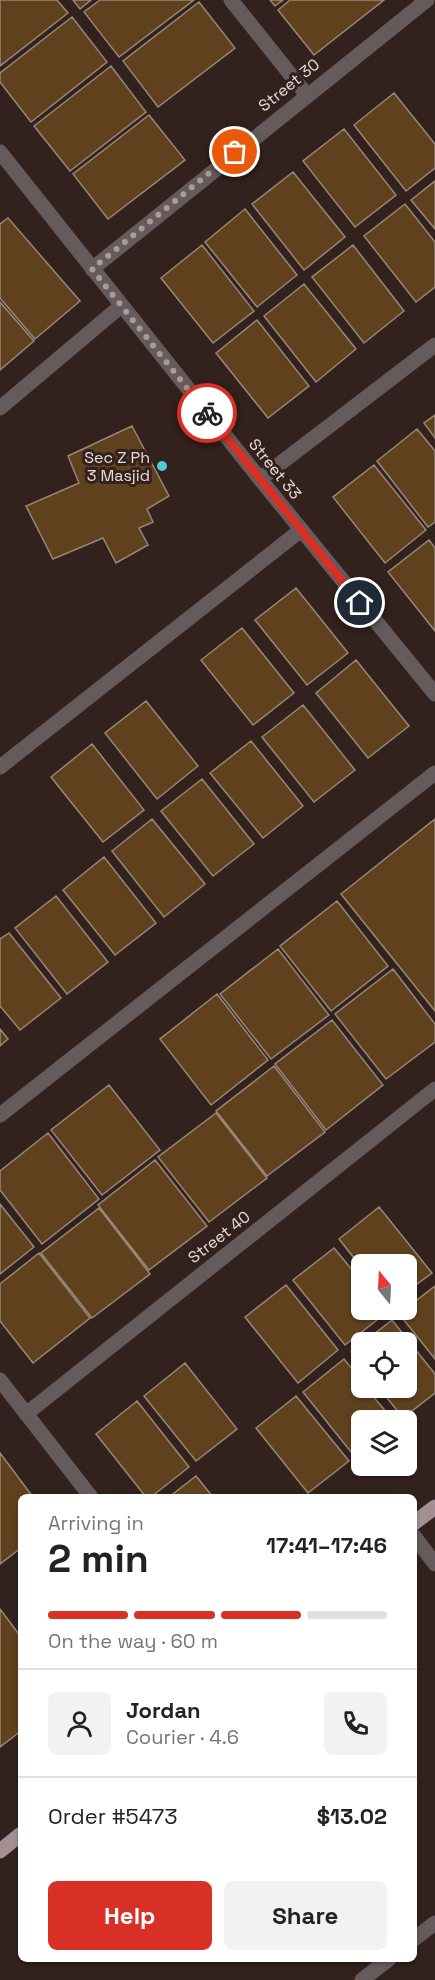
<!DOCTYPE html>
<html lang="en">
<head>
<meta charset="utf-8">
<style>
	:root { --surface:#fff; --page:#f2f2f2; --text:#222; --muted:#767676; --line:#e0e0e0; --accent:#d93025 }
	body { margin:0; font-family:"Space Grotesk",sans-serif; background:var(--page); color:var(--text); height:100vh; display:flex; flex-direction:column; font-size:22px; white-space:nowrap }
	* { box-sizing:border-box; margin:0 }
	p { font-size:20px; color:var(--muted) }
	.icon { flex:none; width:33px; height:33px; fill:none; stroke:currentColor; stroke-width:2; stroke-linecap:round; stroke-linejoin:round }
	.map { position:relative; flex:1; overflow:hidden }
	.drawer { position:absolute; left:18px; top:1494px; width:399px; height:468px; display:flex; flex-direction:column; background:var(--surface); border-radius:9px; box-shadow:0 2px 4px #0004 }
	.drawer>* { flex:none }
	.needle { width:39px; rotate:342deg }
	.tools { position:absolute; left:351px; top:1254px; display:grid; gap:12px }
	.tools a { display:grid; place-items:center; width:66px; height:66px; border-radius:9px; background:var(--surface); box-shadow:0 2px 4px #0004; font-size:30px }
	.pin { position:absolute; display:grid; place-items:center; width:51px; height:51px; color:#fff; margin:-26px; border:3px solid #fff; border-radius:50%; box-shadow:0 2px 6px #0007 }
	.courier { position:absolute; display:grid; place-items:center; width:60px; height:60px; margin:-30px; border:4px solid #d93025; border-radius:50%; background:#fff; color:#222; box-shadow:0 2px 8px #0007 }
	.overview em { font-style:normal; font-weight:600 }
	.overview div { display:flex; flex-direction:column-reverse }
	.overview { display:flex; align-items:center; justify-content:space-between; height:102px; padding:0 30px }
	h1 { font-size:39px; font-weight:600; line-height:45px }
	.bar { display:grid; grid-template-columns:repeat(4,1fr); gap:9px 6px; align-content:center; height:72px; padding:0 30px }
	.bar i { height:8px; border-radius:4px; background:var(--line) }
	.bar .current { background:var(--accent) }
	.bar p { grid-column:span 4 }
	.line { display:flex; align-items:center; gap:15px; padding:0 30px; border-top:2px solid var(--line) }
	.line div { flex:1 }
	.round { display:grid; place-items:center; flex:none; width:63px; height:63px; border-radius:9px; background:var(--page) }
	.button { display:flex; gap:12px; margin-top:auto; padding:12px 30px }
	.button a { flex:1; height:69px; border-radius:9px; background:var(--accent); color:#fff; font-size:24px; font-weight:600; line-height:69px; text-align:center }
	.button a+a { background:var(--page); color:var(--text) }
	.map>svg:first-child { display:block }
</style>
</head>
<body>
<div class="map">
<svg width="435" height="1980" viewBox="0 0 435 1980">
	<rect width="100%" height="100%" fill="#33211d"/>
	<!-- building -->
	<path fill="#5f411e" stroke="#968778" stroke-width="1.5" d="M0,0h57l11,13 -68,53z
		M73,0h18l-11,9z
		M100,0h94l-75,57 -35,-45z
		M270,0h13l-8,6z
		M290,0h94l-70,55 -36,-45z
		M199,2l36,46 -77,59 -35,-46z
		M72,17l35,45 -76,60 -31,-40v-9z
		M111,66l35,46 -76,59 -36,-45z
		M394,93l41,51v24l-29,23 -52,-66z
		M149,115l36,45 -77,59 -35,-45z
		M344,129l52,66 -41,32 -52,-66z
		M293,172l52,65 -41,33 -52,-66z
		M435,181v48l-24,-29z
		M405,204l30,38v45l-19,15 -52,-66z
		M245,209l52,66 -40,32 -52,-65z
		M8,218l72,83 -45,38 -35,-41v-74z
		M202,245l52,66 -41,32 -52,-65z
		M353,245l51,66 -40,32 -52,-66z
		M304,284l52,65 -40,33 -52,-66z
		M0,302l34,39 -34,29z
		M257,320l52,66 -41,32 -52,-65z
		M435,415v23l-11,-15z
		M132,426l37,70 -22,13 6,13 -14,6 9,17 -32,18 -13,-25 -50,21 -27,-53 53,-23 -11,-27z
		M417,429l18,22v71l-7,5 -51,-66z
		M374,465l52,65 -41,33 -52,-66z
		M429,540l6,8v83l-47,-59z
		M296,588l52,65 -41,32 -52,-65z
		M242,628l52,65 -41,32 -52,-65z
		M356,660l53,66 -41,32 -52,-65z
		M146,701l52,65 -41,33 -52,-66z
		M303,705l52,65 -41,32 -52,-65z
		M251,741l52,65 -40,32 -53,-65z
		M92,744l52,66 -41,32 -52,-65z
		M202,779l52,65 -41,32 -52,-65z
		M152,819l53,65 -41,33 -52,-66z
		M435,819v192l-94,-117z
		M104,857l52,66 -41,32 -52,-65z
		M56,896l52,66 -41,32 -52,-66z
		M337,901l51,65 -57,45 -51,-65z
		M9,933l52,65 -41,32 -20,-24v-67z
		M278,949l51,66 -58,44 -51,-65z
		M393,969l42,55v18l-49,37 -51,-65z
		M217,994l51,66 -57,45 -51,-66z
		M332,1020l51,65 -57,45 -51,-66z
		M0,1029l8,10 -8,7z
		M274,1066l51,66 -58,44 -51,-65z
		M109,1085l51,65 -58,45 -51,-65z
		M216,1113l51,65 -58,44 -51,-65z
		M48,1133l51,66 -57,45 -42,-54v-19z
		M155,1160l52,66 -58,44 -51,-65z
		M0,1204l34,43 -34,27z
		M379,1207l53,66 -26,19v-28h-44v4l-23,-29z
		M99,1208l51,66 -58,44 -51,-65z
		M334,1248l28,34v28h21l3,3 -41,32 -52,-65z
		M39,1253l51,65 -57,45 -33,-42v-37z
		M286,1285l52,65 -40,33 -53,-66z
		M435,1286v73l-36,-45z
		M392,1320l43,54v19l-32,25 -24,-30h27v-46h-42z
		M362,1344v21l-11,-13z
		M344,1359l18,22v7h4l27,32h-31v32l-7,5 -52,-65z
		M185,1363l52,66 -41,32 -52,-65z
		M296,1396l53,65 -41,32 -52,-65z
		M137,1401l52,66 -38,30h-5l-50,-63z
		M0,1453l33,44h-12v51l-21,16z
		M196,1476l17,21h-44z
		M0,1609l21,28v94l-21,16z"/>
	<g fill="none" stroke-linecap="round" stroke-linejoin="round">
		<!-- minor -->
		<path stroke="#655b5d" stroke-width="15" d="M231,0l75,94
			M0,152l260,327 175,215
			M92,269l335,-269
			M0,408l121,-102
			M260,479l175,-134
			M0,767l301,-237
			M0,1115l435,-342
			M0,1380l91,117
			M26,1414l409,-325
			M414,1536l21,28
			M414,1939l21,-16
			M362,1980l27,-21"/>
		<!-- major -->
		<path stroke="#a38f94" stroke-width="15" d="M414,1523l21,-16
			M0,1851l21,-17"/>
	</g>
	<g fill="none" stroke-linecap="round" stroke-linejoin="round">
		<!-- done -->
		<path stroke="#aa9b98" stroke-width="6" stroke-dasharray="0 10.8" d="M207,413l-115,-144 143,-117"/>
		<!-- route -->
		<path stroke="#d93025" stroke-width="8" d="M207,413l153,190"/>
	</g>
	<!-- markers -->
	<circle fill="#51ccd1" stroke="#33211d" stroke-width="2" cx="162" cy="466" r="6"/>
	<g text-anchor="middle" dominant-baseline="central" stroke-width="6" stroke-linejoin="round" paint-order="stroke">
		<!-- street labels -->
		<g font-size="16" fill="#eaddda" stroke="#33211d">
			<text transform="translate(289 85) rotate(-39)">Street 30</text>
			<text transform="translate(275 469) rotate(51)">Street 33</text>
			<text transform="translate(219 1237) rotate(-38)">Street 40</text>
		</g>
		<!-- poi labels -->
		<g font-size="16" fill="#eaddda" stroke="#33211d" text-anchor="end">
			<text x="150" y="457">Sec Z Ph<tspan x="150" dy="18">3 Masjid</tspan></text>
		</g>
	</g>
</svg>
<div class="tools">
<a><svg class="needle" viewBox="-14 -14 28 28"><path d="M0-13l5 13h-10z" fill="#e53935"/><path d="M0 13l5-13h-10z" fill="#767676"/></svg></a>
<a><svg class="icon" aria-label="locate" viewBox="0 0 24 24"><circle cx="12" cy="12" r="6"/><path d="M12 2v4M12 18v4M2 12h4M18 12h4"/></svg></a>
<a><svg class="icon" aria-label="layers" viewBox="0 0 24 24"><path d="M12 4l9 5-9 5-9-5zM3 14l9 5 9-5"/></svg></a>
</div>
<div class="pin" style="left:235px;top:152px;background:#ea580c"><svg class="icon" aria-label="bag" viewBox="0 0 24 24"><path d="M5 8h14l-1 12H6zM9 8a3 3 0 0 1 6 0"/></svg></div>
<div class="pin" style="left:360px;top:603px;background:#1f2937"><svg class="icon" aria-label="home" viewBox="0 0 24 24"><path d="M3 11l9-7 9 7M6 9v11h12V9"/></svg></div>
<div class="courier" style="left:207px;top:413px"><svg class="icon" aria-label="bike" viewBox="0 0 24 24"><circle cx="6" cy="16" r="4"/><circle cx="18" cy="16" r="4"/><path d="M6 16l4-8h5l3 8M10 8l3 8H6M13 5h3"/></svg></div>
<section class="drawer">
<div class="overview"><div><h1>2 min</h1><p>Arriving in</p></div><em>17:41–17:46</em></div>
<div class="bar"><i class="current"></i><i class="current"></i><i class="current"></i><i></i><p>On the way · 60 m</p></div>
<div class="line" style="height:108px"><a class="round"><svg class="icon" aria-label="person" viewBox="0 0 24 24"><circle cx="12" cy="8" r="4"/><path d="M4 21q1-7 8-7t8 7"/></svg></a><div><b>Jordan</b><p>Courier · 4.6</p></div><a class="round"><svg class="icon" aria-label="phone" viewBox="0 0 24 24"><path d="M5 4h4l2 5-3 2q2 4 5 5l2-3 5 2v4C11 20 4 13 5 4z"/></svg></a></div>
<div class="line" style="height:78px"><div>Order #5473</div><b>$13.02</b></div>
<div class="button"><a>Help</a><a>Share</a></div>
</section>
</div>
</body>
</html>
